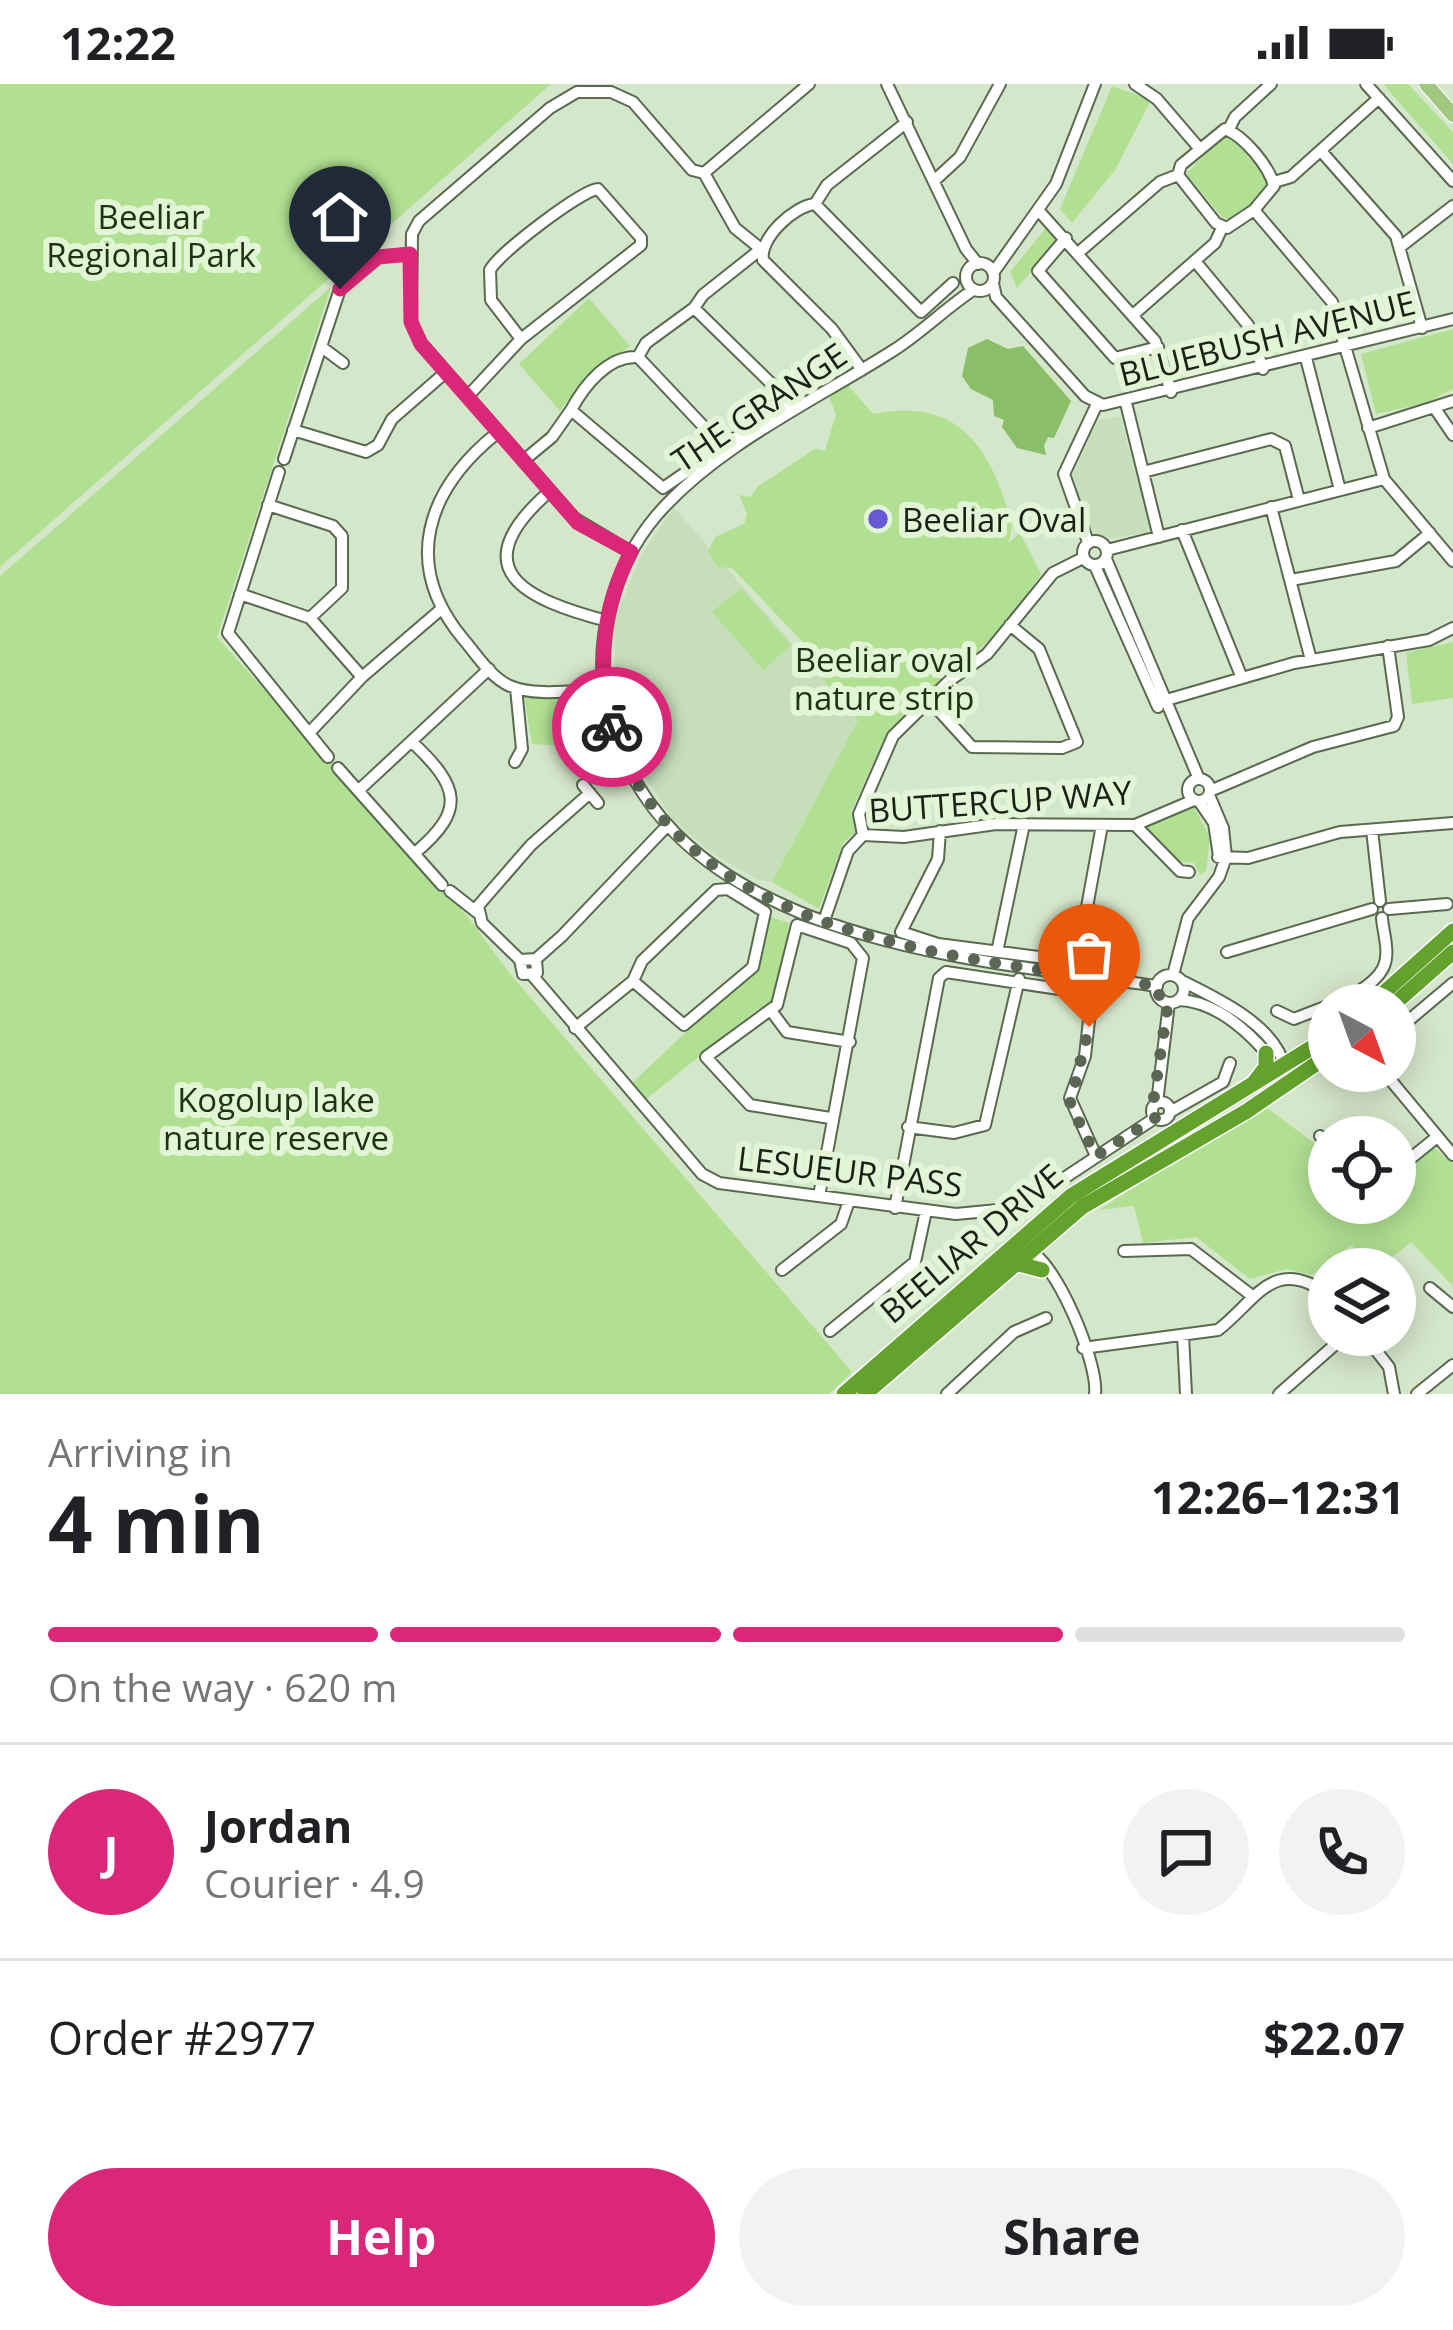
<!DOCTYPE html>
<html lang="en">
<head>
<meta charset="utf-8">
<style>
	:root { --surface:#fff; --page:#f2f2f2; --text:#202124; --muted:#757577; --line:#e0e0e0; --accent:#db2777 }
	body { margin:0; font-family:"Open Sans",sans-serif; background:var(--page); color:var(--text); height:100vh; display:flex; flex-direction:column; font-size:45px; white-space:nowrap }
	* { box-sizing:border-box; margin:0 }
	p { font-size:39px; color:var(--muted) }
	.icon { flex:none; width:66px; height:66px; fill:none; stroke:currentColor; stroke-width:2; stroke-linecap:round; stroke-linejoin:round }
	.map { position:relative; height:1310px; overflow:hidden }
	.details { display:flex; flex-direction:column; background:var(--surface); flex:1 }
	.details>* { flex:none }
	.needle { width:78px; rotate:139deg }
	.fabs { position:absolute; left:1308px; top:900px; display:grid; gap:24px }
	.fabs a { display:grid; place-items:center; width:108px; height:108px; border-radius:50%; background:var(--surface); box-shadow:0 6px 30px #0003; font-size:60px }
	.pin { position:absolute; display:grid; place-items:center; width:102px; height:102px; color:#fff; margin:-123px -51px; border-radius:50% 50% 50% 0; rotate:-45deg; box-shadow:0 0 12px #0007 }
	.pin .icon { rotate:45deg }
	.courier { position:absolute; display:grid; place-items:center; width:120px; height:120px; margin:-60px; border:9px solid #db2777; border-radius:50%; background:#fff; color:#222; box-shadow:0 3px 15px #0007 }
	.head em { font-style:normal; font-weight:700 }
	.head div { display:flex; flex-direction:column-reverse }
	.head { display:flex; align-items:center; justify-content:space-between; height:204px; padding:0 48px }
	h1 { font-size:78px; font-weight:700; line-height:90px }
	.bar { display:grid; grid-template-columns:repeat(4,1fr); gap:18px 12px; align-content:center; height:144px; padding:0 48px }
	.bar i { height:15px; border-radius:9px; background:var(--line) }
	.bar .active { background:var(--accent) }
	.bar p { grid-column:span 4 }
	.line { display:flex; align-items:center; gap:30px; padding:0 48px; border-top:3px solid var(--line) }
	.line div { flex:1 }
	.round { display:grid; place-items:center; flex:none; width:126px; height:126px; border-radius:63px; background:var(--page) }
	.button { display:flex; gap:24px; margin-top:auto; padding:24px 48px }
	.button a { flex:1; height:138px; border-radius:72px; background:var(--accent); color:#fff; font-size:48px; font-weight:700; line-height:138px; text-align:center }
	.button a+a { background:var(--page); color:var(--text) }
	.status { display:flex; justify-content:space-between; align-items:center; height:84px; padding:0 60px; background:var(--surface); direction:ltr }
	.status svg { height:33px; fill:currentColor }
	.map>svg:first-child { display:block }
</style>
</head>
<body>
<div class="status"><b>12:22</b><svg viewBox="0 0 49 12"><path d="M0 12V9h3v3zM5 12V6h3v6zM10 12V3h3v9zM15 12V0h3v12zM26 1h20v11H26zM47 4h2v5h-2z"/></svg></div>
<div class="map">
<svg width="1453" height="1310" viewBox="0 0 1453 1310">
	<rect width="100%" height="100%" fill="#d5e7ca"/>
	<!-- built -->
	<path fill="#c7debb" d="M1120,333l30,108 -4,8 -47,7 -11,-15 -17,-46 27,-59z
		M674,423l184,213 -86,162 -16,-3 -46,-27 -37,-32 -31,-49 -26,-79 -2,-71 27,-66z"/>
	<!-- green -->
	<path fill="#b1e092" d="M0,0h551l-551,483z
		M1383,0h25l45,48v32z
		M1112,2l39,14 -36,70 -43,53 -12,-14z
		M1223,51l10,3 36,44 -3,9 -35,29 -9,-3 -36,-43z
		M1050,139l10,15 -43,50 -7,-16z
		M331,203l-114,350 251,280 43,58 341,397 -23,22h-829v-818z
		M589,214l41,48 -45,31 -25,34 -41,-47z
		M1453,245v60l-27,14 -50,11 -15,-60z
		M848,301l25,29c72,-15 109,18 131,85 6,16 11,27 4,44l12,-10 21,41 -35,50 -123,117 -32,71 6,19 -14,12 -24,66 -47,-27 86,-162 -51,-59 9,-5 -84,-88 -15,-1 -9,-16 7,-14 29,-13 3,-10 -8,-19 12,2 6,-10 58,-38 10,2 11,-37 -7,-17z
		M741,504l50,57 -28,25 -51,-58z
		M1453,558v56l-41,6 -6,-51z
		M597,611l20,62 -25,21 -26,-32 -34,-2 -8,-48z
		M1193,721l17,32 -4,34 -6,4 -6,-12 -19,-2 -29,-33z
		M768,832l21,7 -8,59 -10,25 -13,2 -113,91 -14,-16 127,-120z
		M1263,1021l66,49v49h66v-26l38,-30 20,17v122l-42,-44 -33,27 -27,-24 -39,30 -25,-6 -37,10 -54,-42 -53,6 -9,-37 -35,4z"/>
	<!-- water -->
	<path fill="#8abe67" d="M987,255l21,10 15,-3 48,55 -17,37 -6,-1 -4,9 2,9 -29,-7 -15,-21 2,-7 -10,-4 -1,-16 -22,-11 -9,-13 6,-28z"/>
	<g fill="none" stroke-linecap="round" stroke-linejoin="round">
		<!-- minor casing -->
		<g stroke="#596a50" stroke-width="14">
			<path id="minor" d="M887,0l79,165 12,15
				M1135,0l22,15 42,49
				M1366,0l87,97
				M1225,45c19,7 44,37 49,57l-20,24 -27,18 -11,-5 -38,-48 3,-10z
				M1229,45l6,-12 36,-33
				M1321,67l75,85 26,92
				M935,96l25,-23 40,-73
				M1274,98l17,-5 88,-79
				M815,120l12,-19 80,-63
				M1254,126l78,92 52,177 69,82
				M1039,127l116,130 16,51
				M1066,154l-28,33 77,87 43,-11
				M1400,163l53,-41
				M1078,169l82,-71 18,-7
				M1195,177l53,64 15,44
				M966 193a14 14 0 1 1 28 0a14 14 0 1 1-28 0Z
				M993,189l63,-89 39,-100
				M993,199l3,14 89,99 18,9 350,-86
				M973,206c-27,18 -51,42 -79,60 -78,50 -177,95 -238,166 -42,50 -63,123 -50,187 49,237 359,255 551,283
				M694,224l9,-13 58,-46 -26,-21 -31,-55
				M1133,231l82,-72 7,-15
				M323,264l20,15
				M638,273l84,89
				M1306,274l34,132
				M862,286l-30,-41 -69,-69c-4,-22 31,-54 52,-56l106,108 32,-29
				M468,312l53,-57 120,-94v-7l-43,-49c-16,1 -98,63 -108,81l1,30 30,39
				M1126,319l33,134
				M1436,326l17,25
				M1368,344l85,-27
				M293,346l73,22 12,-7 14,-26 54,-47
				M497,349c-71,57 -96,132 -33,207 13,15 27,38 46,46 26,11 66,4 94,4
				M284,375l56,-170 38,-32 32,-3
				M523,377l29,-24 19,-27 92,78 126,-87 -95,-93 -48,35 -8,14c-30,-2 -54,29 -67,53
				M279,388l-51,161 100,124
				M1143,388l128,-33 14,7 14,54
				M550,407c-91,79 -23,109 57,130
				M268,421l65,21 9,10v52l-32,30
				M1271,423l40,153
				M1182,446l60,148
				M1083 469a12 12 0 1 1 24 0a12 12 0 1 1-24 0Z
				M1088,458l-24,-68 33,-70
				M1107,466l277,-71
				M631,468l-57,-34 -153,-175 -10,-21 1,-88 7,-13 131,-113 27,-16h34l22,10 59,68 12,3 105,-89
				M1106,475l93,220
				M1095,482l63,141
				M1291,496l105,-19 34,-28
				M240,510l70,24 52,59
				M931,618l41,45 90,1 15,-6 -38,-93 -29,-24
				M1156,619l138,-40 135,-23 24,-12
				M310,648l52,-55 77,-66
				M412,658c48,45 54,68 3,111
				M515,678l7,-13 -6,-61
				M338,684l104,117
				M1188 706a11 11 0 1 1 22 0a11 11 0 1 1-22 0Z
				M583,701l15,18
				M359,706l130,-121
				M1210,707l103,-44 81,-21 4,-9 -10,-71
				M1199,717l15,22 5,33
				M1135,741l45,46 9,1
				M1372,746l8,71
				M940,747l-2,28 -37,73 37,12 139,18 25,-137
				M863,751l-4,-21 34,-78 56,-55 38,-27 66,-81 30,-15
				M1218,773l30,1 92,-26 113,-9
				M450,807l28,22
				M1389,825l58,-5
				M825,834l23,-67 15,-16 41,2 92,-13 139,1 59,-25
				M997,868l27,-128
				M1227,868l145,-43
				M536,875l1,14 -14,1 -3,-14 16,-1 26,-23 104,-109
				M520,876l-38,-37 -4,-17 53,-61 59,-52
				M532,891l170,199 17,9 237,31 63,-6 136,-90
				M1173,891l15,-57 31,-41 7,-20 -3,-29 -14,-33
				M1156 905a14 14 0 1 1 28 0a14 14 0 1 1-28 0Z
				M1182,897c36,18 95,45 103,88
				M1178,916c37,1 68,29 91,56
				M1277,927l17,8c26,-11 78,-25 90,-53 6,-14 -1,-34 -2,-48
				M772,928l15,20 63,10
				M575,944l58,-47 51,44 69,-58 12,-55 -37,-23 -12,1 -74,71 -9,20
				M1395,948l58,-49
				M1383,987l70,84
				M1152 1027a9 9 0 1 1 18 0a9 9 0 1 1-18 0Z
				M1157,1019l12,-100
				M1170,1028l53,-30 7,-19
				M908,1043l46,6 31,-8 34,-146
				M1320,1052l9,6
				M1395,1087l42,-34
				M819,1112l44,-238 -12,-15 -54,-18 -20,80 -71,52 44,48 80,13
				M895,1124l44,-230 7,-6 146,22 -7,62 -15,42 26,58
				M1026,1165c29,8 73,115 69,145
				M1124,1167l67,-2 60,46
				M782,1186l59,-46 8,-23
				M1430,1204l23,19
				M830,1247l85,-69 11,-51
				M1183,1251l3,59
				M1364,1251l25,32 5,27
				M1083,1264l135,-18c38,-29 55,-76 111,-35
				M947,1310l67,-62 32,-14
				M1279,1310l67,-59
				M1417,1310l36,-29"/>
		</g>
		<!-- major casing -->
		<g stroke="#fff" stroke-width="16">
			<path id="major" d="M1426,0l27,31"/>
		</g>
		<!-- highway casing -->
		<g stroke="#fff" stroke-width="18">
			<path id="highway" d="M1370,921l83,-74
				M1393,921l60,-53
				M1253,1000l13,-17v-14
				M1015,1179l27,7
				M844,1310l227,-198 258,-159
				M865,1310l217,-187 165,-96 82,-56"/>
		</g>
		<!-- minor -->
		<use href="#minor" stroke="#fff" stroke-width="10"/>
		<!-- major -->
		<use href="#major" stroke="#a1c881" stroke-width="14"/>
		<!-- highway -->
		<use href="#highway" stroke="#63a32d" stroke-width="15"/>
	</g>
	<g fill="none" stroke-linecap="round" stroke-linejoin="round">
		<!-- done -->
		<path stroke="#5b6655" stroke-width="12" stroke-dasharray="0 21.6" d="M612,643c69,216 357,231 545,259l3,13 8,4 -16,107 3,8 -59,38 -26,-52 19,-77"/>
		<!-- route -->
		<path stroke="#db2777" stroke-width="15" d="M340,205l38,-32 32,-3 1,68 10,22 157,179 53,29c-28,54 -35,116 -19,175"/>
	</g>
	<!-- markers -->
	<circle fill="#685ad4" stroke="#e2f5d6" stroke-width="4.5" cx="878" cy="435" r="12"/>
	<g text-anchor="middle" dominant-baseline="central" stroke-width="12" stroke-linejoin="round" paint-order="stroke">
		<!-- park labels -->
		<g font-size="33" fill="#1f3310" stroke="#e2f5d6">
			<text x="151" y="132">Beeliar<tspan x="151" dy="38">Regional Park</tspan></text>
			<text x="884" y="575">Beeliar oval<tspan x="884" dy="38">nature strip</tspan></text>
			<text x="276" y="1015">Kogolup lake<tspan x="276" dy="38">nature reserve</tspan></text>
		</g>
		<!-- street labels -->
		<g font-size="33" fill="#1a2116" stroke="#e2f5d6">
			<text transform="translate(1267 254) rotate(-14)">BLUEBUSH AVENUE</text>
			<text transform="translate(759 323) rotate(-34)">THE GRANGE</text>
			<text transform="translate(1000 717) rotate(-4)">BUTTERCUP WAY</text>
			<text transform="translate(850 1087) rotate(7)">LESUEUR PASS</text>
			<text transform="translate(971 1159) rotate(-40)">BEELIAR DRIVE</text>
		</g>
		<!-- poi labels -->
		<g font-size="33" fill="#1a2116" stroke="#e2f5d6" text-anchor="start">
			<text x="902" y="435">Beeliar Oval</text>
		</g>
	</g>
</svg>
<div class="fabs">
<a><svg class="needle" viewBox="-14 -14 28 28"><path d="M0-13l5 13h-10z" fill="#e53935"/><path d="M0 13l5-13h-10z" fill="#757577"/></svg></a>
<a><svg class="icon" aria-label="locate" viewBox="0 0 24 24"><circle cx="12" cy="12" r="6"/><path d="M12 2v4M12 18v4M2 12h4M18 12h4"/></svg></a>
<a><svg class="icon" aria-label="layers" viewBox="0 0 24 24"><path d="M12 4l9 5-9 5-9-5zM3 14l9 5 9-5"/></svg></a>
</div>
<div class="pin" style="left:1089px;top:943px;background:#ea580c"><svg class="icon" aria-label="bag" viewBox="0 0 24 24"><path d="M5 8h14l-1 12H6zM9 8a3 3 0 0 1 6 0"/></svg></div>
<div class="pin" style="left:340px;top:205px;background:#1f2937"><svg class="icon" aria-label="home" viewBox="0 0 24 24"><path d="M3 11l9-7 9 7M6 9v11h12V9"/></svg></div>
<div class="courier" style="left:612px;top:643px"><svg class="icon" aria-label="bike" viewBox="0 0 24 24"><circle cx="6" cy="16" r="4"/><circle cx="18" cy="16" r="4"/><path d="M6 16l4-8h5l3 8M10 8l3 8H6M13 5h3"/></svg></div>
</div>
<section class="details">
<div class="head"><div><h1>4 min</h1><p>Arriving in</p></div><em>12:26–12:31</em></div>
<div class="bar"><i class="active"></i><i class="active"></i><i class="active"></i><i></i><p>On the way · 620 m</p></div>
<div class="line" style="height:216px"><b class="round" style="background:var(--accent);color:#fff">J</b><div><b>Jordan</b><p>Courier · 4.9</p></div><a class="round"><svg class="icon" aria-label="chat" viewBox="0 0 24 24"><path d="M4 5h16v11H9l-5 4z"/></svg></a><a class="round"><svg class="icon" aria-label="phone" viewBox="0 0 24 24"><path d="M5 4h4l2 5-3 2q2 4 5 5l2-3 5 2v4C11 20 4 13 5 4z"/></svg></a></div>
<div class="line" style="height:156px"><div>Order #2977</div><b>$22.07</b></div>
<div class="button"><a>Help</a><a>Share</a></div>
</section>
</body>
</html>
